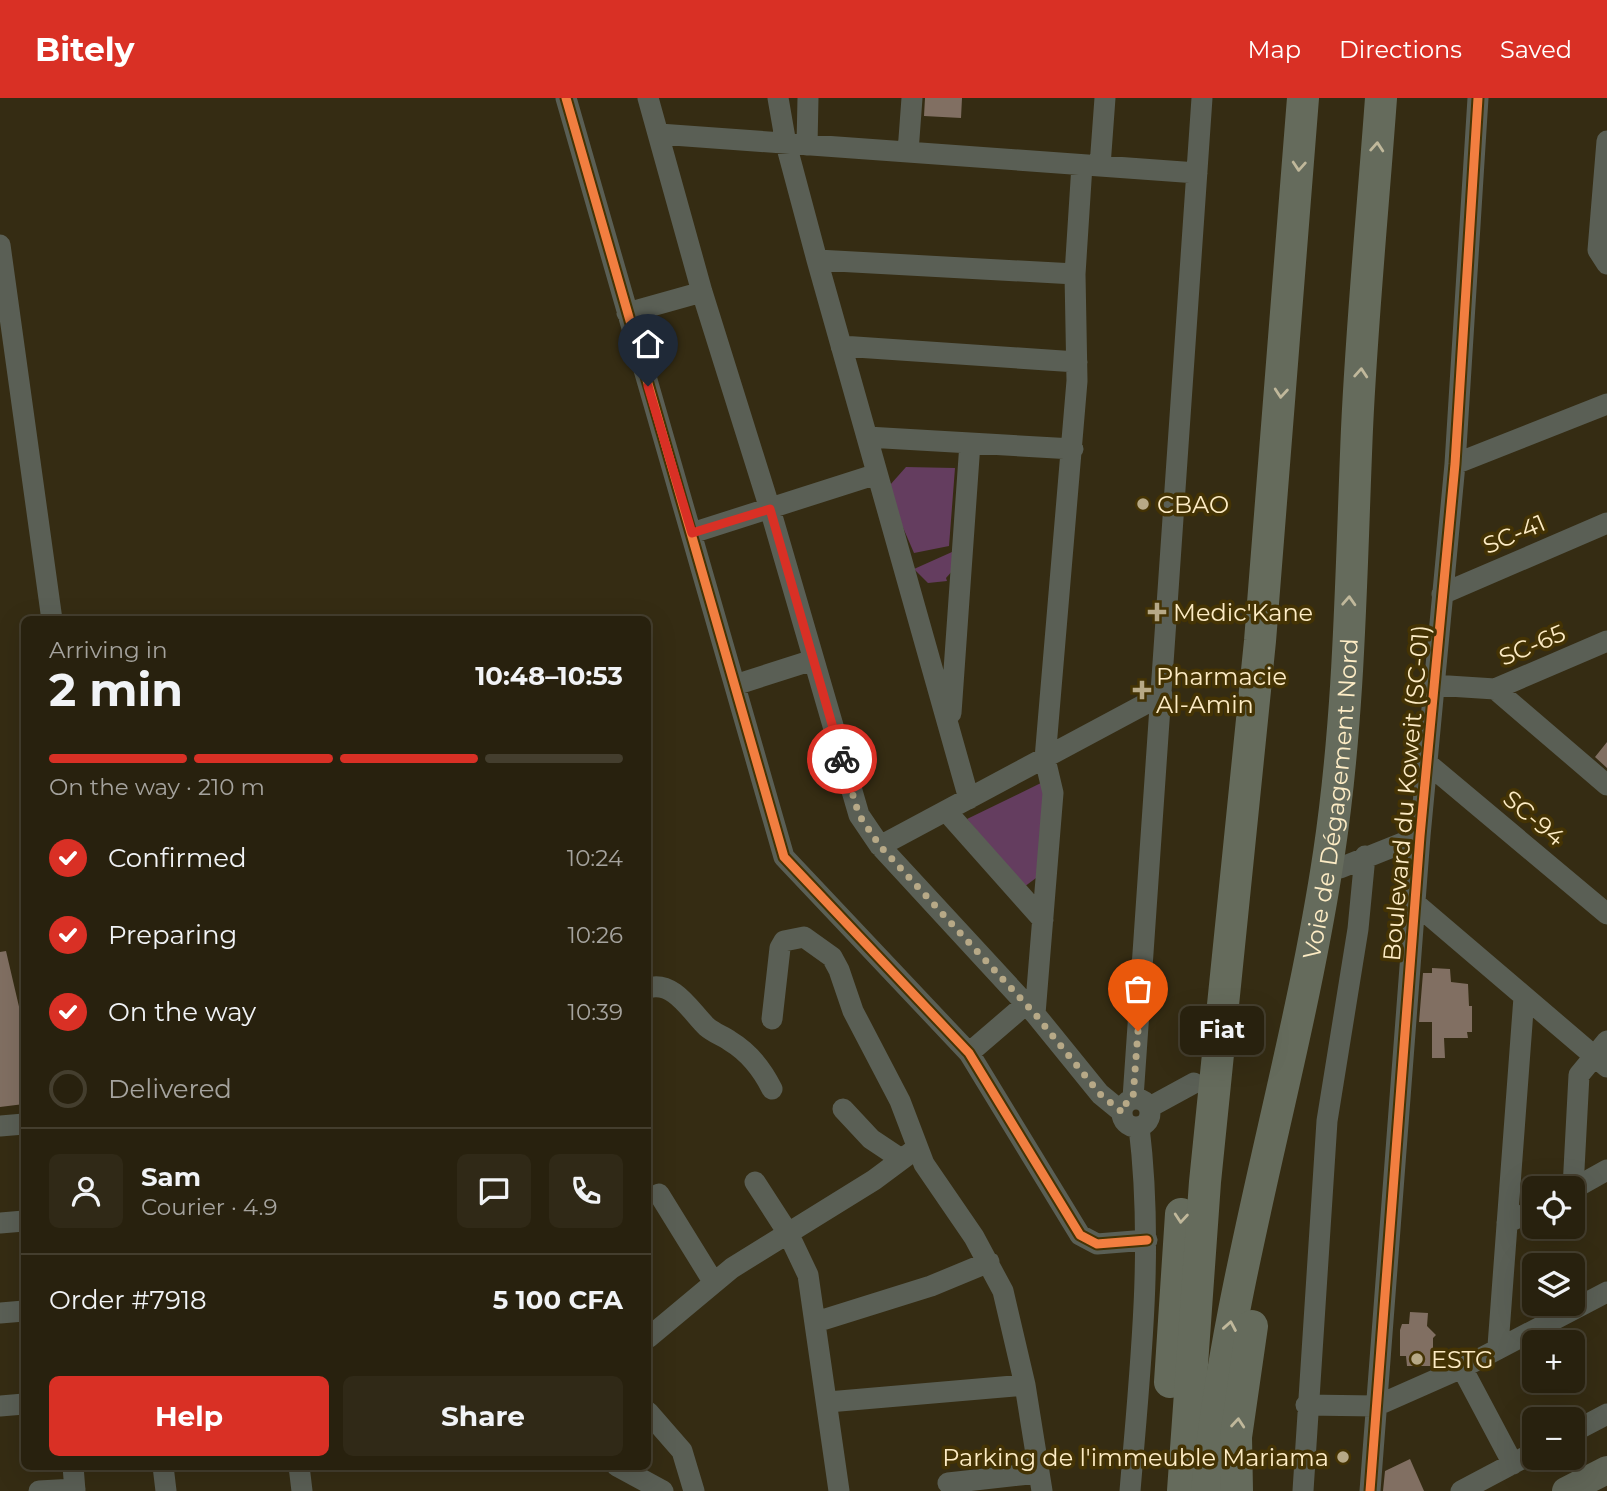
<!DOCTYPE html>
<html lang="en">
<head>
<meta charset="utf-8">
<style>
	:root { --surface:#28210e; --page:#302917; --text:#f1f3f6; --muted:#a5a39e; --line:#443e2e; --accent:#d93025 }
	body { margin:0; font-family:Montserrat,sans-serif; background:var(--page); color:var(--text); height:100vh; display:flex; flex-direction:column; font-size:26px; white-space:nowrap }
	* { box-sizing:border-box; margin:0 }
	p { font-size:23px; color:var(--muted) }
	.icon { flex:none; width:38px; height:38px; fill:none; stroke:currentColor; stroke-width:2; stroke-linecap:round; stroke-linejoin:round }
	.map { position:relative; flex:1; overflow:hidden }
	.side { position:absolute; left:21px; top:518px; width:630px; height:854px; display:flex; flex-direction:column; background:var(--surface); border-radius:10px; box-shadow:0 7px 28px #0002,0 0 0 2px var(--line) }
	.side>* { flex:none }
	.tools { position:absolute; left:1522px; top:1078px; display:grid; gap:14px }
	.tools a { display:grid; place-items:center; width:63px; height:63px; border-radius:10px; background:var(--surface); box-shadow:0 7px 28px #0002,0 0 0 2px var(--line); font-size:35px }
	.pin { position:absolute; display:grid; place-items:center; width:60px; height:60px; color:#fff; margin:-72px -30px; border-radius:50% 50% 50% 0; rotate:-45deg; box-shadow:0 0 7px #0007 }
	.pin .icon { rotate:45deg }
	.courier { position:absolute; display:grid; place-items:center; width:70px; height:70px; margin:-35px; border:5px solid #d93025; border-radius:50%; background:#fff; color:#222; box-shadow:0 2px 9px #0007 }
	.bubble { position:absolute; height:49px; border-radius:10px; background:var(--surface); box-shadow:0 7px 28px #0002,0 0 0 2px var(--line); font-size:23px; font-weight:700; line-height:49px; text-align:center }
	.summary em { font-style:normal; font-weight:700 }
	.summary div { display:flex; flex-direction:column-reverse }
	.summary { display:flex; align-items:center; justify-content:space-between; height:119px; padding:0 28px }
	h1 { font-size:46px; font-weight:700; line-height:52px }
	.bar { display:grid; grid-template-columns:repeat(4,1fr); gap:10px 7px; align-content:center; height:84px; padding:0 28px }
	.bar i { height:9px; border-radius:5px; background:var(--line) }
	.bar .active { background:var(--accent) }
	.bar p { grid-column:span 4 }
	.line { display:flex; align-items:center; gap:18px; padding:0 28px; border-top:2px solid var(--line) }
	.line div { flex:1 }
	.round { display:grid; place-items:center; flex:none; width:74px; height:74px; border-radius:10px; background:var(--page) }
	ol { padding:0 28px; list-style:none }
	li { display:flex; align-items:center; gap:21px; height:77px }
	li p { margin-inline-start:auto }
	li .icon { padding:7px; border-radius:50%; background:var(--accent); color:#fff; stroke-width:4 }
	li:last-child { color:var(--muted) }
	li i { width:38px; height:38px; border:4px solid var(--line); border-radius:50% }
	.action { display:flex; gap:14px; margin-top:auto; padding:14px 28px }
	.action a { flex:1; height:80px; border-radius:10px; background:var(--accent); color:#fff; font-size:28px; font-weight:700; line-height:80px; text-align:center }
	.action a+a { background:var(--page); color:var(--text) }
	header { display:flex; align-items:center; gap:42px; box-sizing:border-box; height:98px; padding:0 35px; background:var(--accent); color:#fff }
	header strong { font-size:33px }
	nav { display:flex; gap:38px; margin-inline-start:auto; font-size:24px }
	.map>svg:first-child { display:block }
</style>
</head>
<body>
<header>
<strong>Bitely</strong>
<nav><a>Map</a><a>Directions</a><a>Saved</a></nav>
</header>
<div class="map">
<svg width="1607" height="1393" viewBox="0 0 1607 1393">
	<rect width="100%" height="100%" fill="#352c13"/>
	<!-- green -->
	<path fill="#643d5f" d="M906,369l49,1 -6,78 -35,7 -19,-44 -5,-24z
		M952,454l2,17 -8,9 1,3 -19,2 -14,-14z
		M1045,683l-5,94 -16,12 -57,-68z"/>
	<!-- building -->
	<path fill="#816f62" d="M925,0h37l-1,20 -37,-2z
		M1607,644v26l-12,-11z
		M6,853l18,77v76l-24,3v-155z
		M1432,870l18,1 1,13 17,2 1,22h3v26h-5l1,6h-24l1,20h-13v-36h-13l4,-49h9z
		M1410,1214l18,1 -1,13 9,9 -3,3v28h-26l-1,-10h-6v-26l2,-6h7z
		M1410,1361l14,32h-41l2,-20z"/>
	<g fill="none" stroke-linecap="round" stroke-linejoin="round">
		<!-- minor -->
		<path stroke="#5a5f55" stroke-width="21" d="M566,0l218,759 185,196 111,182 17,9 50,-4
			M648,0l54,194 68,217 89,306 21,31 155,168 65,80 22,18
			M778,0l8,46 31,116 152,539
			M659,36l538,39
			M1607,43l-9,109 9,14
			M807,47l1,-47
			M908,54l4,-54
			M1100,68l5,-68
			M0,147l52,375
			M817,162l258,14
			M627,215l75,-21
			M841,248l236,16
			M867,339l206,12
			M1455,366l152,-60
			M692,435l185,-59
			M1442,496l165,-71
			M735,587l78,-25
			M1433,587l62,4 112,-48
			M1495,591l112,96
			M951,615l19,-270
			M1427,665l180,151
			M947,714l96,108
			M880,748l282,-151
			M1340,770l80,-32
			M1416,806l191,163
			M648,890c26,-8 43,24 59,39 7,6 16,9 23,14 20,12 32,28 42,48
			M1035,916l18,-221 -8,-34 32,-378 -2,-107 7,-109
			M772,921l8,-71 4,-7 20,-4 28,20 7,13 14,41 47,90 24,63 50,73 29,54 22,94 17,106
			M969,955l57,-49
			M1133,1000l69,-1000
			M1122 1015a14 14 0 1 1 28 0a14 14 0 1 1-28 0Z
			M1150,1009l44,-24
			M843,1011l28,30 30,20
			M0,1028l24,-2
			M755,1084l33,51 20,42 31,216
			M1573,1090l6,-113 28,-34
			M1573,1091l34,-19
			M659,1096l55,89
			M0,1125l24,-2
			M1507,1125l28,-14
			M0,1215l24,-2
			M816,1224l115,-36 58,-24
			M648,1240l84,-70 142,-88 43,-32
			M1498,1248l26,-349
			M1462,1270l51,96
			M828,1304l197,-17
			M1306,1307l70,1 86,-38 145,-76
			M0,1308l24,-2
			M648,1314l34,39 12,40
			M1573,1334l34,-18
			M73,1368l2,25
			M163,1368l3,25
			M299,1368l3,25
			M617,1368l46,25
			M948,1385l91,-10
			M39,1393l36,-2
			M1130,1393c10,-121 24,-243 9,-364
			M1303,1393l24,-370 31,-192 7,-73
			M1370,1393l50,-655 35,-372 23,-366
			M1461,1393l74,-39"/>
		<!-- major -->
		<path stroke="#606557" stroke-width="28" d="M1566,1393l41,-21"/>
		<!-- highway -->
		<g stroke="#656b5c" stroke-width="32">
			<path d="M1170,1284l11,-168"/>
			<path d="M1183,1393l22,-309 55,-541 43,-543"/>
			<path id="s1" d="M1207,1393c21,-217 90,-424 122,-638 21,-140 22,-283 28,-424 5,-110 16,-221 24,-331"/>
			<path d="M1237,1393l-1,-54 16,-111"/>
		</g>
		<!-- cycleway casing -->
		<g stroke="#443304" stroke-width="13">
			<path id="cycleway" d="M566,0l218,759 185,196 111,182 17,9 50,-4
				M1370,1393l50,-655 35,-372 23,-366"/>
		</g>
		<!-- cycleway -->
		<use href="#cycleway" stroke="#f27e40" stroke-width="9"/>
	</g>
	<!-- one-way arrows -->
	<defs><path id="oneway-chevron" d="M-2-3.5L2.5 0L-2 3.5" fill="none" stroke-width="1.6" stroke-linecap="round" stroke-linejoin="round" transform="scale(1.75)"/></defs>
	<g stroke="#c0b89b">
		<use href="#oneway-chevron" transform="translate(1377 49) rotate(-86)"/>
		<use href="#oneway-chevron" transform="translate(1299 68) rotate(94)"/>
		<use href="#oneway-chevron" transform="translate(1361 275) rotate(-86)"/>
		<use href="#oneway-chevron" transform="translate(1281 295) rotate(95)"/>
		<use href="#oneway-chevron" transform="translate(1349 503) rotate(-87)"/>
		<use href="#oneway-chevron" transform="translate(1181 1120) rotate(95)"/>
		<use href="#oneway-chevron" transform="translate(1230 1228) rotate(-80)"/>
		<use href="#oneway-chevron" transform="translate(1238 1325) rotate(-85)"/>
	</g>
	<g fill="none" stroke-linecap="round" stroke-linejoin="round">
		<!-- done -->
		<path stroke="#b7a987" stroke-width="7" stroke-dasharray="0 12.6" d="M842,661l17,56 21,31 155,168 65,80 22,18 1,-6 10,-8 5,-67"/>
		<!-- route -->
		<path stroke="#d93025" stroke-width="9" d="M648,288l44,147 78,-24 72,250"/>
	</g>
	<!-- markers -->
	<g fill="#b7a987" stroke="#443304" stroke-width="2.5">
		<circle cx="1143" cy="406" r="7"/>
		<path d="M1153.5 503.5h7v7h7v7h-7v7h-7v-7h-7v-7h7z"/>
		<path d="M1138.5 581.5h7v7h7v7h-7v7h-7v-7h-7v-7h7z"/>
		<circle cx="1417" cy="1261" r="7"/>
		<circle cx="1343" cy="1359" r="7"/>
	</g>
	<g text-anchor="middle" dominant-baseline="central" stroke-width="7" stroke-linejoin="round" paint-order="stroke">
		<!-- poi labels -->
		<g font-size="24" fill="#fdecc5" stroke="#443304" text-anchor="start">
			<text x="1157" y="406">CBAO</text>
			<text x="1173" y="514">Medic'Kane</text>
			<text x="1156" y="578">Pharmacie<tspan x="1156" dy="28">Al-Amin</tspan></text>
			<text x="1431" y="1261">ESTG</text>
			<text x="1329" y="1359" text-anchor="end">Parking de l'immeuble Mariama</text>
		</g>
		<!-- street labels -->
		<g font-size="24" fill="#fdecc5" stroke="#443304">
			<text transform="translate(1514 436) rotate(-23)">SC-41</text>
			<text transform="translate(1532 547) rotate(-23)">SC-65</text>
			<text transform="translate(1406 695) rotate(-85)">Boulevard du Koweit (SC-01)</text>
			<text stroke="none"><textPath href="#s1" startOffset="704">Voie de Dégagement Nord</textPath></text>
			<text transform="translate(1534 720) rotate(40)">SC-94</text>
		</g>
	</g>
</svg>
<div class="tools">
<a><svg class="icon" aria-label="locate" viewBox="0 0 24 24"><circle cx="12" cy="12" r="6"/><path d="M12 2v4M12 18v4M2 12h4M18 12h4"/></svg></a>
<a><svg class="icon" aria-label="layers" viewBox="0 0 24 24"><path d="M12 4l9 5-9 5-9-5zM3 14l9 5 9-5"/></svg></a>
<a>+</a>
<a>−</a>
</div>
<div class="pin" style="left:1138px;top:933px;background:#ea580c"><svg class="icon" aria-label="bag" viewBox="0 0 24 24"><path d="M5 8h14l-1 12H6zM9 8a3 3 0 0 1 6 0"/></svg></div>
<div class="pin" style="left:648px;top:288px;background:#1f2937"><svg class="icon" aria-label="home" viewBox="0 0 24 24"><path d="M3 11l9-7 9 7M6 9v11h12V9"/></svg></div>
<div class="courier" style="left:842px;top:661px"><svg class="icon" aria-label="bike" viewBox="0 0 24 24"><circle cx="6" cy="16" r="4"/><circle cx="18" cy="16" r="4"/><path d="M6 16l4-8h5l3 8M10 8l3 8H6M13 5h3"/></svg></div>
<div class="bubble" style="left:1180px;top:908px;width:84px">Fiat</div>
<section class="side">
<div class="summary"><div><h1>2 min</h1><p>Arriving in</p></div><em>10:48–10:53</em></div>
<div class="bar"><i class="active"></i><i class="active"></i><i class="active"></i><i></i><p>On the way · 210 m</p></div>
<ol>
<li><svg class="icon" aria-label="check" viewBox="0 0 24 24"><path d="M5 12l5 5 9-10"/></svg>Confirmed<p>10:24</p></li>
<li><svg class="icon" aria-label="check" viewBox="0 0 24 24"><path d="M5 12l5 5 9-10"/></svg>Preparing<p>10:26</p></li>
<li><svg class="icon" aria-label="check" viewBox="0 0 24 24"><path d="M5 12l5 5 9-10"/></svg>On the way<p>10:39</p></li>
<li><i></i>Delivered</li>
</ol>
<div class="line" style="height:126px"><a class="round"><svg class="icon" aria-label="person" viewBox="0 0 24 24"><circle cx="12" cy="8" r="4"/><path d="M4 21q1-7 8-7t8 7"/></svg></a><div><b>Sam</b><p>Courier · 4.9</p></div><a class="round"><svg class="icon" aria-label="chat" viewBox="0 0 24 24"><path d="M4 5h16v11H9l-5 4z"/></svg></a><a class="round"><svg class="icon" aria-label="phone" viewBox="0 0 24 24"><path d="M5 4h4l2 5-3 2q2 4 5 5l2-3 5 2v4C11 20 4 13 5 4z"/></svg></a></div>
<div class="line" style="height:91px"><div>Order #7918</div><b>5 100 CFA</b></div>
<div class="action"><a>Help</a><a>Share</a></div>
</section>
</div>
</body>
</html>
